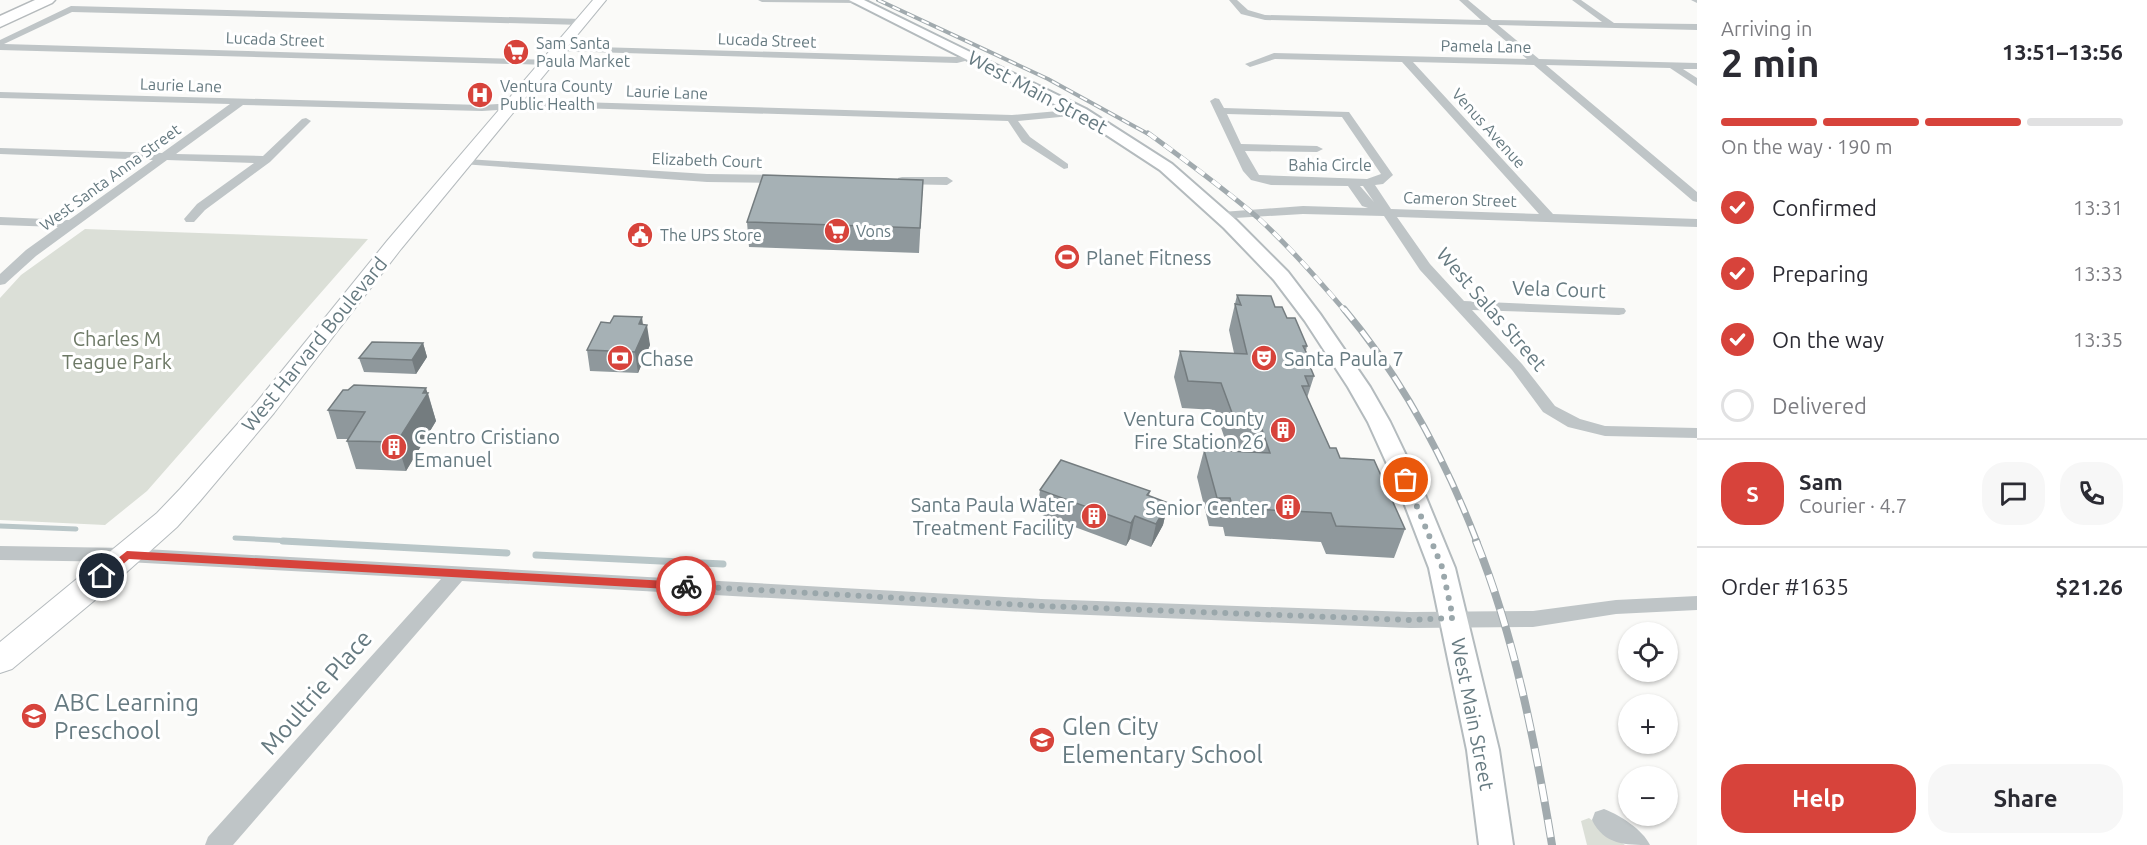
<!DOCTYPE html>
<html lang="en">
<head>
<meta charset="utf-8">
<style>
	:root { --surface:#fff; --page:#f7f7f7; --text:#2b2b33; --muted:#7c7c81; --line:#e1e1e2; --accent:#d7433b }
	body { margin:0; font-family:Ubuntu,sans-serif; background:var(--page); color:var(--text); height:100vh; display:flex; flex-direction:column; font-size:22px; white-space:nowrap }
	* { box-sizing:border-box; margin:0 }
	p { font-size:20px; color:var(--muted) }
	.icon { flex:none; width:33px; height:33px; fill:none; stroke:currentColor; stroke-width:2; stroke-linecap:round; stroke-linejoin:round }
	.map { position:relative; flex:1; overflow:hidden }
	.sheet { display:flex; flex-direction:column; background:var(--surface); width:450px }
	.sheet>* { flex:none }
	.buttons { position:absolute; left:1618px; top:622px; display:grid; gap:12px }
	.buttons a { display:grid; place-items:center; width:60px; height:60px; border-radius:50%; background:var(--surface); box-shadow:0 2px 4px #0004; font-size:30px }
	.pin { position:absolute; display:grid; place-items:center; width:51px; height:51px; color:#fff; margin:-26px; border:3px solid #fff; border-radius:50%; box-shadow:0 2px 6px #0007 }
	.courier { position:absolute; display:grid; place-items:center; width:60px; height:60px; margin:-30px; border:4px solid #d7433b; border-radius:50%; background:#fff; color:#222; box-shadow:0 2px 8px #0007 }
	.summary em { font-style:normal; font-weight:700 }
	.summary div { display:flex; flex-direction:column-reverse }
	.summary { display:flex; align-items:center; justify-content:space-between; height:102px; padding:0 24px }
	h1 { font-size:39px; font-weight:700; line-height:45px }
	.bar { display:grid; grid-template-columns:repeat(4,1fr); gap:9px 6px; align-content:center; height:72px; padding:0 24px }
	.bar i { height:8px; border-radius:4px; background:var(--line) }
	.bar .active { background:var(--accent) }
	.bar p { grid-column:span 4 }
	.line { display:flex; align-items:center; gap:15px; padding:0 24px; border-top:2px solid var(--line) }
	.line div { flex:1 }
	.round { display:grid; place-items:center; flex:none; width:63px; height:63px; border-radius:24px; background:var(--page) }
	ol { padding:0 24px; list-style:none }
	li { display:flex; align-items:center; gap:18px; height:66px }
	li p { margin-inline-start:auto }
	li .icon { padding:6px; border-radius:50%; background:var(--accent); color:#fff; stroke-width:4 }
	li:last-child { color:var(--muted) }
	li i { width:33px; height:33px; border:3px solid var(--line); border-radius:50% }
	.primary-button { display:flex; gap:12px; margin-top:auto; padding:12px 24px }
	.primary-button a { flex:1; height:69px; border-radius:24px; background:var(--accent); color:#fff; font-size:24px; font-weight:700; line-height:69px; text-align:center }
	.primary-button a+a { background:var(--page); color:var(--text) }
	main { display:flex; flex:1; min-height:0 }
	.map>svg:first-child { display:block }
</style>
</head>
<body>
<main>
<div class="map">
<svg width="1697" height="845" viewBox="0 0 1697 845">
	<rect width="100%" height="100%" fill="#fafaf8"/>
	<!-- green -->
	<path fill="#dbdfd7" d="M85,229l283,10 -221,252 -42,34 -105,-5v-222l21,-23z
		M1589,818l36,27h-38l-6,-24z"/>
	<g fill="none" stroke-linecap="round" stroke-linejoin="round">
		<!-- stream-far1 -->
		<path stroke="#b9c6c8" stroke-width="5" d="M0,526l76,3
			M235,538l75,4"/>
		<!-- stream -->
		<path stroke="#b9c6c8" stroke-width="7" d="M283,541l224,12
			M536,555l187,9"/>
		<!-- secondary casing -->
		<g stroke="#b4bbbe" stroke-width="4">
			<path id="secondary" d="M849,0h15l222,109 86,55 64,56 52,52 32,42 50,73 20,35 35,73 30,73 44,182 14,95h-34l-12,-95 -38,-182 -28,-73 -33,-73 -20,-35 -43,-66 -31,-41 -50,-52 -64,-58 -84,-55z"/>
		</g>
		<!-- primary casing -->
		<g stroke="#b5bbbe" stroke-width="2">
			<path id="primary" d="M593,0h13l-205,249 -127,164 -74,88 -23,26 -76,68 -89,74 -12,4v-31l157,-129 23,-24 76,-86 131,-162z"/>
		</g>
		<!-- highway casing -->
		<g stroke="#b5babc" stroke-width="3">
			<path id="highway" d="M35,0h20l-3,3 -52,24v-11z"/>
		</g>
		<!-- street -->
		<path fill="#bfc5c7" fill-rule="evenodd" d="M758,0h102l1,1 -4,2 -95,-1z
			M1229,0h8l11,10 17,5 216,5 -22,-20h9l24,20 110,2 -30,-22h9l33,23 83,1v6l-199,-5 41,34 158,4v6h-14l14,9v8l-27,-18 -124,-3 151,127v10l-4,-1 -159,-136 -121,-3 140,152 144,5v8l-300,-10 33,47 34,37 160,7 2,3 -2,3 -5,1 -147,-5 50,54 33,42 25,13 25,7 92,2v10l-92,-2 -37,-9 -25,-15 -31,-42 -92,-100 -36,-54 -81,-2 -85,5 -2,-3 2,-3 4,-1 81,-6 65,2 -6,-2 -14,-20 -77,-1 -20,-5 -8,-9 -33,-70 5,-3 4,1 5,9 125,4 44,63 -10,9 -8,1 16,24 148,5 -137,-152 -127,-3 -25,8 -5,-3 29,-11 253,6 -40,-34 -222,-5 -24,-6zM1227,114l115,3 39,57 -14,5 -108,-4 -14,-24 72,1 6,-3 -6,-3 -76,-2zM1360,186h3l11,16z
			M1691,0h6v3z
			M71,6l512,13 4,3 -4,3 -511,-13 -68,32 549,16 2,2 -5,3 -550,-15v-10z
			M561,46l396,11 15,-2 5,3 -20,5 -399,-12 -2,-2z
			M0,92l482,13 62,-4 468,14 69,-6 5,3 -5,3 -63,6 12,16 38,27v4l-4,1 -42,-27 -14,-21 -464,-14 -62,4 -239,-6 -67,49 87,2 39,-37 4,-1 5,3 -41,41 -65,48 -11,12h-8l-2,-3 13,-15 57,-41 -87,-3 -131,96 -31,28 -5,1v-11l26,-24 32,-23 -58,-2v-8l69,3 84,-60 -153,-6v-6l162,5 68,-49 -230,-6z
			M466,159l241,15 76,1 6,4 -6,4 -76,-1 -245,-18 -2,-2z
			M902,177h45l6,4 -6,4 -49,-1v-6z
			M0,546l127,2 914,51 369,13 123,-1 83,-11 81,-4v14l-81,4 -83,13 -123,1 -369,-15 -579,-32 -229,264h-28l3,-8 233,-258 -314,-17 -127,-2z
			M1604,809c16,6 39,21 46,36 -24,0 -46,0 -58,-25l3,-8z"/>
		<!-- secondary -->
		<use href="#secondary" fill="#fff" fill-rule="evenodd"/>
		<!-- primary -->
		<use href="#primary" fill="#fff" fill-rule="evenodd"/>
		<!-- highway -->
		<use href="#highway" fill="#fff" fill-rule="evenodd"/>
		<!-- rail-far3 casing -->
		<g stroke="#a1aaae" stroke-width="4">
			<path id="rail-far3" d="M878,0l170,79 102,56"/>
		</g>
		<!-- rail-far2 casing -->
		<g stroke="#a1aaae" stroke-width="5">
			<path id="rail-far2" d="M1148,133c37,27 74,54 109,84 32,29 60,61 88,94"/>
		</g>
		<!-- rail-far1 casing -->
		<g stroke="#a1aaae" stroke-width="7">
			<path id="rail-far1" d="M1344,309c58,69 101,150 133,233"/>
		</g>
		<!-- rail casing -->
		<g stroke="#a1aaae" stroke-width="8">
			<path id="rail" d="M1476,541c39,97 59,201 76,304"/>
		</g>
		<!-- rail-far3 -->
		<use href="#rail-far3" stroke="#fff" stroke-width="2" stroke-dasharray="8" stroke-linecap="butt"/>
		<!-- rail-far2 -->
		<use href="#rail-far2" stroke="#fff" stroke-width="4" stroke-dasharray="10" stroke-linecap="butt"/>
		<!-- rail-far1 -->
		<use href="#rail-far1" stroke="#fff" stroke-width="4.5" stroke-dasharray="14" stroke-linecap="butt"/>
		<!-- rail -->
		<use href="#rail" stroke="#fff" stroke-width="6" stroke-dasharray="18" stroke-linecap="butt"/>
	</g>
	<!-- wall -->
	<path fill="#8f989c" d="M923,180l-4,73 -170,-6 -2,-25z
		M1237,295l38,12 12,11 20,28 -1,5 6,13 -2,4 4,8 -7,22 23,50 75,81 -11,29 -68,-4 -5,-12 -96,-6 -2,-9 -14,-1 -12,-49 7,-27 48,2 -1,-3 -23,-1 -13,-38 -33,-2 -8,-31 6,-26 54,2 -5,-23z
		M643,324l7,21 -12,28 -48,-2 -3,-21z
		M423,343l4,14 -11,17 -52,-2 -5,-14z
		M428,393l8,28 -30,50 -50,-2 -9,-28v-2h-10l-9,-29z
		M1040,490l110,1 -1,5 19,7 -5,22 -12,22 -21,-8 -4,7 -89,-33z"/>
	<!-- shaded-wall -->
	<path fill="#747c7f" d="M642,317l2,15 3,-7 3,20 -12,28 -3,-21 4,-28z
		M423,343l4,14 -11,17 -4,-14z
		M426,388l10,33 -30,50 -9,-29z
		M1168,503l-5,22 -12,22 5,-23z
		M1135,516l-5,23 -4,7 5,-23z"/>
	<!-- building -->
	<path fill="#a6b1b5" stroke="#747c7f" stroke-width="1.5" d="M763,175l160,5 -3,48 -173,-6z
		M1237,295l34,1 4,11h7l5,11h8l12,28h-4l9,18h-3l5,12h-9l4,10h-7l28,62h6l4,10 34,2 31,69 -69,-3 -5,-13 -98,-5 -3,-10h-13l-13,-48 66,3 -11,-32h-24l-14,-38 -33,-2 -8,-30 67,3 -12,-50 6,1z
		M614,316l28,1 -3,7 8,1 -12,27 -48,-2 14,-28 9,1z
		M372,342l51,1 -11,17 -53,-2z
		M354,385l72,3 -3,5h5l-31,49 -50,-1 18,-29 -37,-2 15,-20h5z
		M1061,460l89,31 -3,4 21,8 -12,21 -21,-8 -4,7 -91,-33z"/>
	<!-- route -->
	<path fill="#d7433b" d="M127,551l559,31 6,4 -6,4 -557,-31 -23,20h-8v-5z"/>
	<g fill="none" stroke-linecap="round" stroke-linejoin="round">
		<!-- done -->
		<path stroke="#9aa7ab" stroke-width="6" stroke-dasharray="0 10.8" d="M686,586l355,20 369,14 43,-2 -11,-51 -36,-87"/>
	</g>
	<!-- icons -->
	<defs>
		<g id="supermarket-disc" transform="scale(1.35)"><circle r="9.5" fill="#d7433b" stroke="#fff"/><path d="M-6-5.5h2.5l.6 2H6L4.5 2H-2.5L-4.4-4H-6ZM-1.5 3.2a1.3 1.3 0 1 0 .1 0ZM3 3.2a1.3 1.3 0 1 0 .1 0Z" fill="#fff"/></g>
		<g id="hospital-disc" transform="scale(1.35)"><circle r="9.5" fill="#d7433b" stroke="#fff"/><path d="M-5-5h3v3.5h4V-5h3V5h-3V1.5h-4V5h-3Z" fill="#fff"/></g>
		<g id="civic-disc" transform="scale(1.35)"><circle r="9.5" fill="#d7433b" stroke="#fff"/><path d="M-.6-6.5H3V-4.5H.6V-3L4-1V1h2V6H-6V1h2V-1L-.6-3ZM-1.2 2.5V6h2.4V2.5Z" fill="#fff"/></g>
		<g id="stadium-disc" transform="scale(1.35)"><circle r="9.5" fill="#d7433b" stroke="#fff"/><path d="M0-5a6.5 5 0 1 0 0 10a6.5 5 0 1 0 0-10ZM-3.5-1.8h7v3.6h-7Z" fill="#fff"/></g>
		<g id="bank-disc" transform="scale(1.35)"><circle r="9.5" fill="#d7433b" stroke="#fff"/><path d="M-6-4H6V4H-6ZM0-2.3a2.3 2.3 0 1 0 0 4.6a2.3 2.3 0 1 0 0-4.6Z" fill="#fff"/></g>
		<g id="theatre-disc" transform="scale(1.35)"><circle r="9.5" fill="#d7433b" stroke="#fff"/><path d="M-5-5.5Q0-4 5-5.5V0Q5 5 0 6Q-5 5-5 0ZM-3.3-2.5H-1v1.5H-3.3ZM1-2.5H3.3v1.5H1ZM-2.8 1Q0 5.5 2.8 1Z" fill="#fff"/></g>
		<g id="building-disc" transform="scale(1.35)"><circle r="9.5" fill="#d7433b" stroke="#fff"/><path d="M-4-6H4V6H1V3H-1V6H-4ZM-2.5-4.3h1.7v1.8h-1.7ZM.8-4.3h1.7v1.8H.8ZM-2.5-1h1.7V.8h-1.7ZM.8-1h1.7V.8H.8Z" fill="#fff"/></g>
		<g id="school-disc" transform="scale(1.35)"><circle r="9.5" fill="#d7433b" stroke="#fff"/><path d="M0-5L7-2L0 1L-7-2ZM-4 1L0 2.5L4 1V4Q0 6-4 4Z" fill="#fff"/></g>
	</defs>
	<g fill-rule="evenodd">
		<use href="#supermarket-disc" x="516" y="52"/>
		<use href="#hospital-disc" x="480" y="95"/>
		<use href="#supermarket-disc" x="837" y="231"/>
		<use href="#civic-disc" x="640" y="235"/>
		<use href="#stadium-disc" x="1067" y="257"/>
		<use href="#bank-disc" x="620" y="358"/>
		<use href="#theatre-disc" x="1264" y="358"/>
		<use href="#building-disc" x="1283" y="430"/>
		<use href="#building-disc" x="394" y="447"/>
		<use href="#building-disc" x="1288" y="507"/>
		<use href="#building-disc" x="1094" y="516"/>
		<use href="#school-disc" x="34" y="716"/>
		<use href="#school-disc" x="1042" y="740"/>
	</g>
	<g text-anchor="middle" dominant-baseline="central" stroke-width="6" stroke-linejoin="round" paint-order="stroke">
		<!-- far-street labels -->
		<g font-size="16" fill="#667a81" stroke="#fff">
			<text transform="translate(275 39) rotate(2)">Lucada Street</text>
			<text transform="translate(767 40) rotate(2)">Lucada Street</text>
			<text transform="translate(1486 46) rotate(1)">Pamela Lane</text>
			<text transform="translate(181 85) rotate(2)">Laurie Lane</text>
			<text transform="translate(667 92) rotate(2)">Laurie Lane</text>
			<text transform="translate(1489 128) rotate(48)">Venus Avenue</text>
			<text transform="translate(707 160) rotate(2)">Elizabeth Court</text>
			<text x="1330" y="165">Bahia Circle</text>
			<text transform="translate(110 177) rotate(-36)">West Santa Anna Street</text>
			<text transform="translate(1460 199) rotate(2)">Cameron Street</text>
		</g>
		<!-- far-poi labels -->
		<g font-size="16" fill="#667a81" stroke="#fff" text-anchor="start">
			<text x="536" y="43">Sam Santa<tspan x="536" dy="18">Paula Market</tspan></text>
			<text x="500" y="86">Ventura County<tspan x="500" dy="18">Public Health</tspan></text>
			<text x="856" y="231">Vons</text>
			<text x="660" y="235">The UPS Store</text>
		</g>
		<!-- street labels -->
		<g font-size="20" fill="#667a81" stroke="#fff">
			<text transform="translate(1038 92) rotate(28)">West Main Street</text>
			<text transform="translate(1559 289) rotate(2)">Vela Court</text>
			<text transform="translate(1492 309) rotate(49)">West Salas Street</text>
			<text transform="translate(314 344) rotate(-51)">West Harvard Boulevard</text>
			<text transform="translate(1473 714) rotate(79)">West Main Street</text>
		</g>
		<!-- poi labels -->
		<g font-size="20" fill="#667a81" stroke="#fff" text-anchor="start">
			<text x="1086" y="257">Planet Fitness</text>
			<text x="640" y="358">Chase</text>
			<text x="1284" y="358">Santa Paula 7</text>
			<text x="1264" y="418" text-anchor="end">Ventura County<tspan x="1264" dy="23">Fire Station 26</tspan></text>
			<text x="414" y="436">Centro Cristiano<tspan x="414" dy="23">Emanuel</tspan></text>
			<text x="1074" y="504" text-anchor="end">Santa Paula Water<tspan x="1074" dy="23">Treatment Facility</tspan></text>
			<text x="1268" y="507" text-anchor="end">Senior Center</text>
		</g>
		<!-- park labels -->
		<g font-size="20" fill="#6d7966" stroke="#fff">
			<text x="117" y="338">Charles M<tspan x="117" dy="23">Teague Park</tspan></text>
		</g>
		<!-- near-street labels -->
		<g font-size="24" fill="#667a81" stroke="#fff">
			<text transform="translate(316 692) rotate(-49)">Moultrie Place</text>
		</g>
		<!-- near-poi labels -->
		<g font-size="24" fill="#667a81" stroke="#fff" text-anchor="start">
			<text x="54" y="702">ABC Learning<tspan x="54" dy="28">Preschool</tspan></text>
			<text x="1062" y="726">Glen City<tspan x="1062" dy="28">Elementary School</tspan></text>
		</g>
	</g>
</svg>
<div class="buttons">
<a><svg class="icon" aria-label="locate" viewBox="0 0 24 24"><circle cx="12" cy="12" r="6"/><path d="M12 2v4M12 18v4M2 12h4M18 12h4"/></svg></a>
<a>+</a>
<a>−</a>
</div>
<div class="pin" style="left:1406px;top:480px;background:#ea580c"><svg class="icon" aria-label="bag" viewBox="0 0 24 24"><path d="M5 8h14l-1 12H6zM9 8a3 3 0 0 1 6 0"/></svg></div>
<div class="pin" style="left:102px;top:576px;background:#1f2937"><svg class="icon" aria-label="home" viewBox="0 0 24 24"><path d="M3 11l9-7 9 7M6 9v11h12V9"/></svg></div>
<div class="courier" style="left:686px;top:586px"><svg class="icon" aria-label="bike" viewBox="0 0 24 24"><circle cx="6" cy="16" r="4"/><circle cx="18" cy="16" r="4"/><path d="M6 16l4-8h5l3 8M10 8l3 8H6M13 5h3"/></svg></div>
</div>
<section class="sheet">
<div class="summary"><div><h1>2 min</h1><p>Arriving in</p></div><em>13:51–13:56</em></div>
<div class="bar"><i class="active"></i><i class="active"></i><i class="active"></i><i></i><p>On the way · 190 m</p></div>
<ol>
<li><svg class="icon" aria-label="check" viewBox="0 0 24 24"><path d="M5 12l5 5 9-10"/></svg>Confirmed<p>13:31</p></li>
<li><svg class="icon" aria-label="check" viewBox="0 0 24 24"><path d="M5 12l5 5 9-10"/></svg>Preparing<p>13:33</p></li>
<li><svg class="icon" aria-label="check" viewBox="0 0 24 24"><path d="M5 12l5 5 9-10"/></svg>On the way<p>13:35</p></li>
<li><i></i>Delivered</li>
</ol>
<div class="line" style="height:108px"><b class="round" style="background:var(--accent);color:#fff">S</b><div><b>Sam</b><p>Courier · 4.7</p></div><a class="round"><svg class="icon" aria-label="chat" viewBox="0 0 24 24"><path d="M4 5h16v11H9l-5 4z"/></svg></a><a class="round"><svg class="icon" aria-label="phone" viewBox="0 0 24 24"><path d="M5 4h4l2 5-3 2q2 4 5 5l2-3 5 2v4C11 20 4 13 5 4z"/></svg></a></div>
<div class="line" style="height:78px"><div>Order #1635</div><b>$21.26</b></div>
<div class="primary-button"><a>Help</a><a>Share</a></div>
</section>
</main>
</body>
</html>
